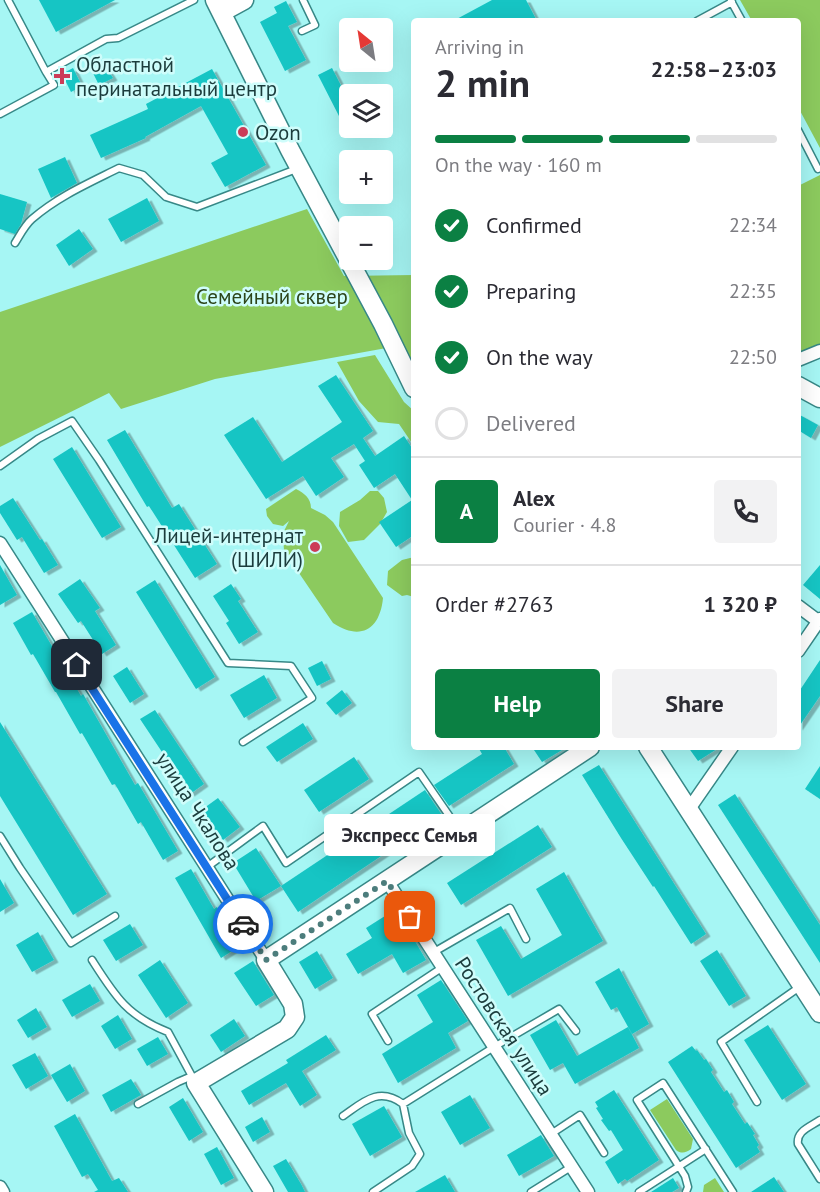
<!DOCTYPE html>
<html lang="en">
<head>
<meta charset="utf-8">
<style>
	:root { --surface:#fff; --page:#f2f2f3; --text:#2b2b33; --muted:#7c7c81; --line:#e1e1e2; --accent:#0b8043 }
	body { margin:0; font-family:"PT Sans",sans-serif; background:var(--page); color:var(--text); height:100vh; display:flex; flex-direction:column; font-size:22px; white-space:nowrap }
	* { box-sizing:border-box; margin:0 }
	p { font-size:20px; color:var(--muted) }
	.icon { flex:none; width:33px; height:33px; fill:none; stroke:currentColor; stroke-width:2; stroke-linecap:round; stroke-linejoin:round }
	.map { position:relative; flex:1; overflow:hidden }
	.sheet { position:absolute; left:411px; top:18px; width:390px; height:732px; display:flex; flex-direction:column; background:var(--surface); border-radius:6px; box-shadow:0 6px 24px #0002 }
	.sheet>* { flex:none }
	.needle { width:39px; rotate:330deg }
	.buttons { position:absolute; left:339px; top:18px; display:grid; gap:12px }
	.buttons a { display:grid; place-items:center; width:54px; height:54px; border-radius:6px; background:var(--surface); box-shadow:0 6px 24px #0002; font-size:30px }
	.pin { position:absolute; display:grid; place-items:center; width:51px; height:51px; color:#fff; margin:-26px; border-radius:12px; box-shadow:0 3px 9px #0006 }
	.courier { position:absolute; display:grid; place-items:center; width:60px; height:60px; margin:-30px; border:4px solid #1a73e8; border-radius:50%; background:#fff; color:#222; box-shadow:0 2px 8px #0007 }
	.bubble { position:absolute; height:42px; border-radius:6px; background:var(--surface); box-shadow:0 6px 24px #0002; font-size:20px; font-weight:700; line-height:42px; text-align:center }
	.summary em { font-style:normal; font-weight:700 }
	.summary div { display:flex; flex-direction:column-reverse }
	.summary { display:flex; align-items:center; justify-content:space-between; height:102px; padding:0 24px }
	h1 { font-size:39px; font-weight:700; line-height:45px }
	.bar { display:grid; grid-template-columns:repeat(4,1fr); gap:9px 6px; align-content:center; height:72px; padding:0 24px }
	.bar i { height:8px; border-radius:4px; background:var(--line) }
	.bar .selected { background:var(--accent) }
	.bar p { grid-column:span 4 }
	.line { display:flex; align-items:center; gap:15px; padding:0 24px; border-top:2px solid var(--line) }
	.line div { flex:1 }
	.round { display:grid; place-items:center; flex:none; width:63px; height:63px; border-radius:6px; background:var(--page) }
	ol { padding:0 24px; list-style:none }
	li { display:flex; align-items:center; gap:18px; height:66px }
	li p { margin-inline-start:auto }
	li .icon { padding:6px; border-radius:50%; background:var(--accent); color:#fff; stroke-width:4 }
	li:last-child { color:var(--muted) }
	li i { width:33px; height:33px; border:3px solid var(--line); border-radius:50% }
	.button { display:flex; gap:12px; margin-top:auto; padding:12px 24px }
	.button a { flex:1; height:69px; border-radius:6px; background:var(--accent); color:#fff; font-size:24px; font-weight:700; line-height:69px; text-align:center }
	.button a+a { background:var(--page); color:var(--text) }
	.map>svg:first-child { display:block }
</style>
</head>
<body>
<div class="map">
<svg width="820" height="1192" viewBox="0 0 820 1192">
	<defs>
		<filter id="shadow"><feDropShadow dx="4.5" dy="2.5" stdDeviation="0" flood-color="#0004"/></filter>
	</defs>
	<rect width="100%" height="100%" fill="#a6f6f4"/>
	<!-- green -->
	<path fill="#8cca5e" d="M740,0h80v148l-22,-41v-86h-46z
		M820,175v170l-22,9v-168z
		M307,209l37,67 70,-1v89l-11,-19 -188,34 -94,30 -12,-16 -109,54v-135z
		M375,355l29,47 10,9v35l-15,-22 -21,-2 -19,-21 -22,-39z
		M296,489c8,4 15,9 15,19l14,7 8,7 50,76c-3,32 -23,43 -50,25l-49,-72 -1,-18 6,-12 -6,5 -10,-2 -6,-8 -1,-7z
		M370,491h8l6,7 3,14 -7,12 -16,16 -16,2 -9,-16 1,-14 20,-12z
		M414,557v40l-7,-2 -5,1 -15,-11 1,-14 14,-11z
		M667,1099l26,40 -2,10c-5,4 -10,5 -15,1l-26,-40z
		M715,1178l9,14h-21l1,-7z"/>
	<!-- building -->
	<path fill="#15c5c4" filter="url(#shadow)" d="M39,0h76l-59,32z
		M492,0h34l11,21h-84z
		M286,1l11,21 -9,4 18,34 -21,11 -25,-49 17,-9 -3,-6z
		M106,67l7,11 -14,7 -6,-12z
		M73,68l9,18 -11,6 -9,-18z
		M332,68l18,35v10l-10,5 -22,-43z
		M212,69l54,96 -41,22 -14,-24 17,-9 -27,-48 -56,31 1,1 -45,20 -11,-23 58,-26 -2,-5z
		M65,157l12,26 -26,15 -13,-29z
		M0,194l27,8 -6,22 -6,10 -15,-5z
		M147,198l12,23 -38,21 -13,-23z
		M79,229l14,20 -24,17 -13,-21z
		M336,375l37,56 -10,7 12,18 29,-20 10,15v84l-18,12 -17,-25 33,-22 -17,-26 -21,14 -15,-23 6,-4 -11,-17 -23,14 13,19 -28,19 -13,-20 -37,23 -42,-64 29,-18 29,45 60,-40 -24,-36z
		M798,414l20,11 -7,13 -13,-8z
		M125,430l47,78 7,-4 38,60 -22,14 -46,-72 -2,1 -40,-67z
		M72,447l49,80 -19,11 -49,-79z
		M13,498l27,42 2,-1 16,26 -14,8 -22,-36 -5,3 -17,-27v-7z
		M0,565l17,30 -17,10z
		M820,565v34l-17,-14z
		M80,579l20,29 -5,3 21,34 -14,9 -21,-33 -3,2 -20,-29z
		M155,580l60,97 -19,12 -60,-97z
		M231,584l10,15 -3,2 20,31 -19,12 -13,-21 3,-2 -16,-25z
		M32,612l49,84 2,-2 52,91 3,-2 40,68 -15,9 -22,-38 -3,2 -23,-40 -3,1 -30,-52 -2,1 -24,-42h-1l-22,-38 -2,1 -18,-32z
		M820,660v36l-22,32v-35z
		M322,661l9,18 -14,7 -9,-18z
		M127,667l17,27 -14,9 -17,-27z
		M264,675l13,23 -33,20 -14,-23z
		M342,690l10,13 -16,12 -10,-12z
		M155,710l49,74 -14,10 -50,-75z
		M0,722l107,172 -34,21 -73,-119z
		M303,723l10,16 -36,23 -11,-15z
		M478,747h26l10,17 -65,42 -15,-21 48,-31z
		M532,747h35l-25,15z
		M688,747h32l-22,14z
		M354,757l15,22 -50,33 -15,-22z
		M599,765l107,169 -15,10 -37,-58 -1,1 -32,-49 -39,-63z
		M820,766v33l-15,-10z
		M425,790l17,25 -144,97 -17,-26z
		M735,794l85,131v38l-102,-158z
		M218,798l22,29 -17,13 -23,-29z
		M538,825l14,22 -91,58 -14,-22z
		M256,848l25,38 -25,15 -23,-38z
		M191,869l23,40 3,-2 23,39 -19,12 -46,-80z
		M564,872l39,69 -95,55 -32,-56 25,-14 20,33 41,-24 -26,-46z
		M0,879l14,24 -14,9z
		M396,909l30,51 -23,13 -11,-19 -34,20 -12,-20 26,-16 -6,-10z
		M130,924l13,21 -27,16 -13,-21z
		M38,932l16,28 -22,12 -16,-27z
		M717,950l29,46 -17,10 -29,-45z
		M317,951l16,27 -18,11 -16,-27z
		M160,960l28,43 -22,15 -28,-43z
		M253,961l21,34 -18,11 -22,-33z
		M619,968l30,56 -17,10 -15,-27 -6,3 -16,-28z
		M441,980l27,41 -20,12 8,15 -58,35 -16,-29 51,-32 -16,-27z
		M90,984l10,17 -28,16 -10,-17z
		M36,1008l11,19 -19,11 -11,-18z
		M118,1015l14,24 -17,10 -14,-23z
		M234,1019l11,17 -24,16 -11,-17z
		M556,1020l21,36 51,-29 11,21 -64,36 -12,-21 -13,7 -20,-35z
		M768,1025l38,59 -24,16 -38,-60z
		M326,1035l10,15 -34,21 15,24 -17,11 -14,-23 -37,22 -8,-14 47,-28 -2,-3z
		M158,1037l10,17 -21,12 -10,-17z
		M692,1046l4,5 1,-1 7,10 2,-1 7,11 -2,2 13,20 3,-2 7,12 -2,2 13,20 2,-2 8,12 -2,1 6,10 -2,2 3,5 -24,16 -68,-106z
		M35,1053l13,23 -22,13 -14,-24z
		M70,1064l15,27 -18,11 -16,-27z
		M131,1079l10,16 -30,17 -9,-17z
		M614,1090l45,70 -32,21 -2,-2 -7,5 -13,-22 18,-12 -12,-20 -2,1 -8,-11 2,-1 -7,-11 2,-1 -3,-5z
		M470,1095l20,33 -30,17 -19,-33z
		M183,1098l20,34 -14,9 -20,-34z
		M384,1106l18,31 -32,19 -18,-32z
		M75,1114l37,67 7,-3 9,14h-34l4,-2 -10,-16 -6,3 -28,-51z
		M262,1117l8,15 -17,10 -8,-15z
		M541,1135l13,21 -35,20 -12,-21z
		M217,1147l17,31 -13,7 -17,-31z
		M286,1159l15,25 4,8h-17l-15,-26z
		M445,1175l10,17h-40z
		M774,1177l10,15h-33z
		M673,1178l6,10 -7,4h-21z"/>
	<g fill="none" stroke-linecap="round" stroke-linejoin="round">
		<!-- lane casing -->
		<g stroke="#378887" stroke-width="9">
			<path id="lane" d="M8,0l38,72 60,-33 12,-1 76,-38
				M731,1l11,20
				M697,21l35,-19
				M302,31l13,-6 -12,-25
				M0,114l54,-29 -8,-13
				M798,130l20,39
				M15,243c5,-8 10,-18 17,-24 25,-22 57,-36 87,-51l24,7 23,22 31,10 102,-39
				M0,466l38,-27 34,-18 27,39 129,203 63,3 21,32 -69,44
				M0,836l20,32 51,75 44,-27
				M207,867l56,-41 23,37 133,-91 40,58
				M434,952l76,-44 16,31
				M92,960c23,36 35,56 76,72l26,48
				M388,1041l-16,-27 71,-47
				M757,1102l-36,-60 80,-56
				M138,1104l40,-22 14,-6
				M343,1116c20,-14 36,-30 60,-12l91,-57 65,-38 17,22
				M820,1120c-10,7 -24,11 -22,24l22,35
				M551,1134l29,-19 24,38
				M373,1192l39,-26 8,-12 -11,-21 -6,-29
				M531,1192l40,-25
				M639,1192l67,-43
				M686,1192l2,-5 -3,-11 -48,-76 26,-17 70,109"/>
		</g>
		<!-- street casing -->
		<g stroke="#378887" stroke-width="15">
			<path id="street" d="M798,360l22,-9
				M0,543l266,417
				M798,606l20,15
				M798,651l22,-32
				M689,809l43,-62
				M387,881l201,311
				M0,1187l3,5"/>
		</g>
		<!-- secondary casing -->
		<g stroke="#378887" stroke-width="21">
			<path id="secondary" d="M215,0l75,150 93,174 31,64
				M222,12l22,-12
				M798,386l22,12
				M648,747l172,266
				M264,1192l-68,-109 91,-54 8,-12 -2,-13 -27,-44 324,-213"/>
		</g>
		<!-- lane -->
		<use href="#lane" stroke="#fff" stroke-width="6"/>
		<!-- street -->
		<use href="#street" stroke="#fff" stroke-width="12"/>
		<!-- secondary -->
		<use href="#secondary" stroke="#fff" stroke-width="18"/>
	</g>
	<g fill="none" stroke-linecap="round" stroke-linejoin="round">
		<!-- done -->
		<path stroke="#4c7d7c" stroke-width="6" stroke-dasharray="0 10.8" d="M243,924l23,36 121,-79 23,36"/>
		<!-- route -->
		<path stroke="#1a73e8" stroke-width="8" d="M77,665l166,259"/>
	</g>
	<!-- markers -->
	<g fill="#cc3c58" stroke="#cffdfb" stroke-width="2">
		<path d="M59 67h6v6h6v6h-6v6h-6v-6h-6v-6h6z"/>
		<circle cx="243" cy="132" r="6"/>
		<circle cx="315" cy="547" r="6"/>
	</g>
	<g text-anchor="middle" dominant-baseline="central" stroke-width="5" stroke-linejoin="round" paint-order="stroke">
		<!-- poi labels -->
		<g font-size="21" fill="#1b3c3c" stroke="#cffdfb" text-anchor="start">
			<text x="76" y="64">Областной<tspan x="76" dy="24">перинатальный центр</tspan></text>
			<text x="255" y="132">Ozon</text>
			<text x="303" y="535" text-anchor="end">Лицей-интернат<tspan x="303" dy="24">(ШИЛИ)</tspan></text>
		</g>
		<!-- park labels -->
		<g font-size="21" fill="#2c451a" stroke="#cffdfb">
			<text x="272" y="296">Семейный сквер</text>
		</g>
		<!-- street labels -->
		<g font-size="21" fill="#1b3c3c" stroke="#cffdfb">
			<text transform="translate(198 811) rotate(57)">улица Чкалова</text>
			<text transform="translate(504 1026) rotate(57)">Ростовская улица</text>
		</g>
	</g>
</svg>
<div class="buttons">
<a><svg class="needle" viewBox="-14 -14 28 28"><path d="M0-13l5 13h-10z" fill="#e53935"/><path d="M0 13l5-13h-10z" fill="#7c7c81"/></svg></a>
<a><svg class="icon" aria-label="layers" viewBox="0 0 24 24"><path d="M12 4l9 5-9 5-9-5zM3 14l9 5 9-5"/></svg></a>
<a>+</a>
<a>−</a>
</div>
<div class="pin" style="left:410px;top:917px;background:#ea580c"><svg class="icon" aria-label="bag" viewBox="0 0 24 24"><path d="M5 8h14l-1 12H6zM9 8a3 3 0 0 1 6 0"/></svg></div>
<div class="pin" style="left:77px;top:665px;background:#1f2937"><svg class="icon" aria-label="home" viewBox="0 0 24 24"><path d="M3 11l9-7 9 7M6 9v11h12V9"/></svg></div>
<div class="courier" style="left:243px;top:924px"><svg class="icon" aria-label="car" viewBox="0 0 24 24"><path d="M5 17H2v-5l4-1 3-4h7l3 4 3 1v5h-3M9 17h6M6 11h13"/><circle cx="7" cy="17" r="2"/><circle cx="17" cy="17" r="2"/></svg></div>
<div class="bubble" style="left:324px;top:814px;width:171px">Экспресс Семья</div>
<section class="sheet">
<div class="summary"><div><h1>2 min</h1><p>Arriving in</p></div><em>22:58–23:03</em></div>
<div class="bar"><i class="selected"></i><i class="selected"></i><i class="selected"></i><i></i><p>On the way · 160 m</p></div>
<ol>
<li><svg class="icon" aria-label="check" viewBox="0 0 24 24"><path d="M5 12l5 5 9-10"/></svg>Confirmed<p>22:34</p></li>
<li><svg class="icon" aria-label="check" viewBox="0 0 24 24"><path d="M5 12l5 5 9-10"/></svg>Preparing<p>22:35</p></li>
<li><svg class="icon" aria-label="check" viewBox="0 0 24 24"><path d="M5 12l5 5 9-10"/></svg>On the way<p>22:50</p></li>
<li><i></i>Delivered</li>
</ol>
<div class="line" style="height:108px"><b class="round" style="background:var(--accent);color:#fff">A</b><div><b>Alex</b><p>Courier · 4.8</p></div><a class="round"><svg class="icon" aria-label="phone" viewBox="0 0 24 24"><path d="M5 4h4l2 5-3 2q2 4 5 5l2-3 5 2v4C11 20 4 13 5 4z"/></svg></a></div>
<div class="line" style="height:78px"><div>Order #2763</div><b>1 320 ₽</b></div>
<div class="button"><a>Help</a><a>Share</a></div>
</section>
</div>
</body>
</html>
